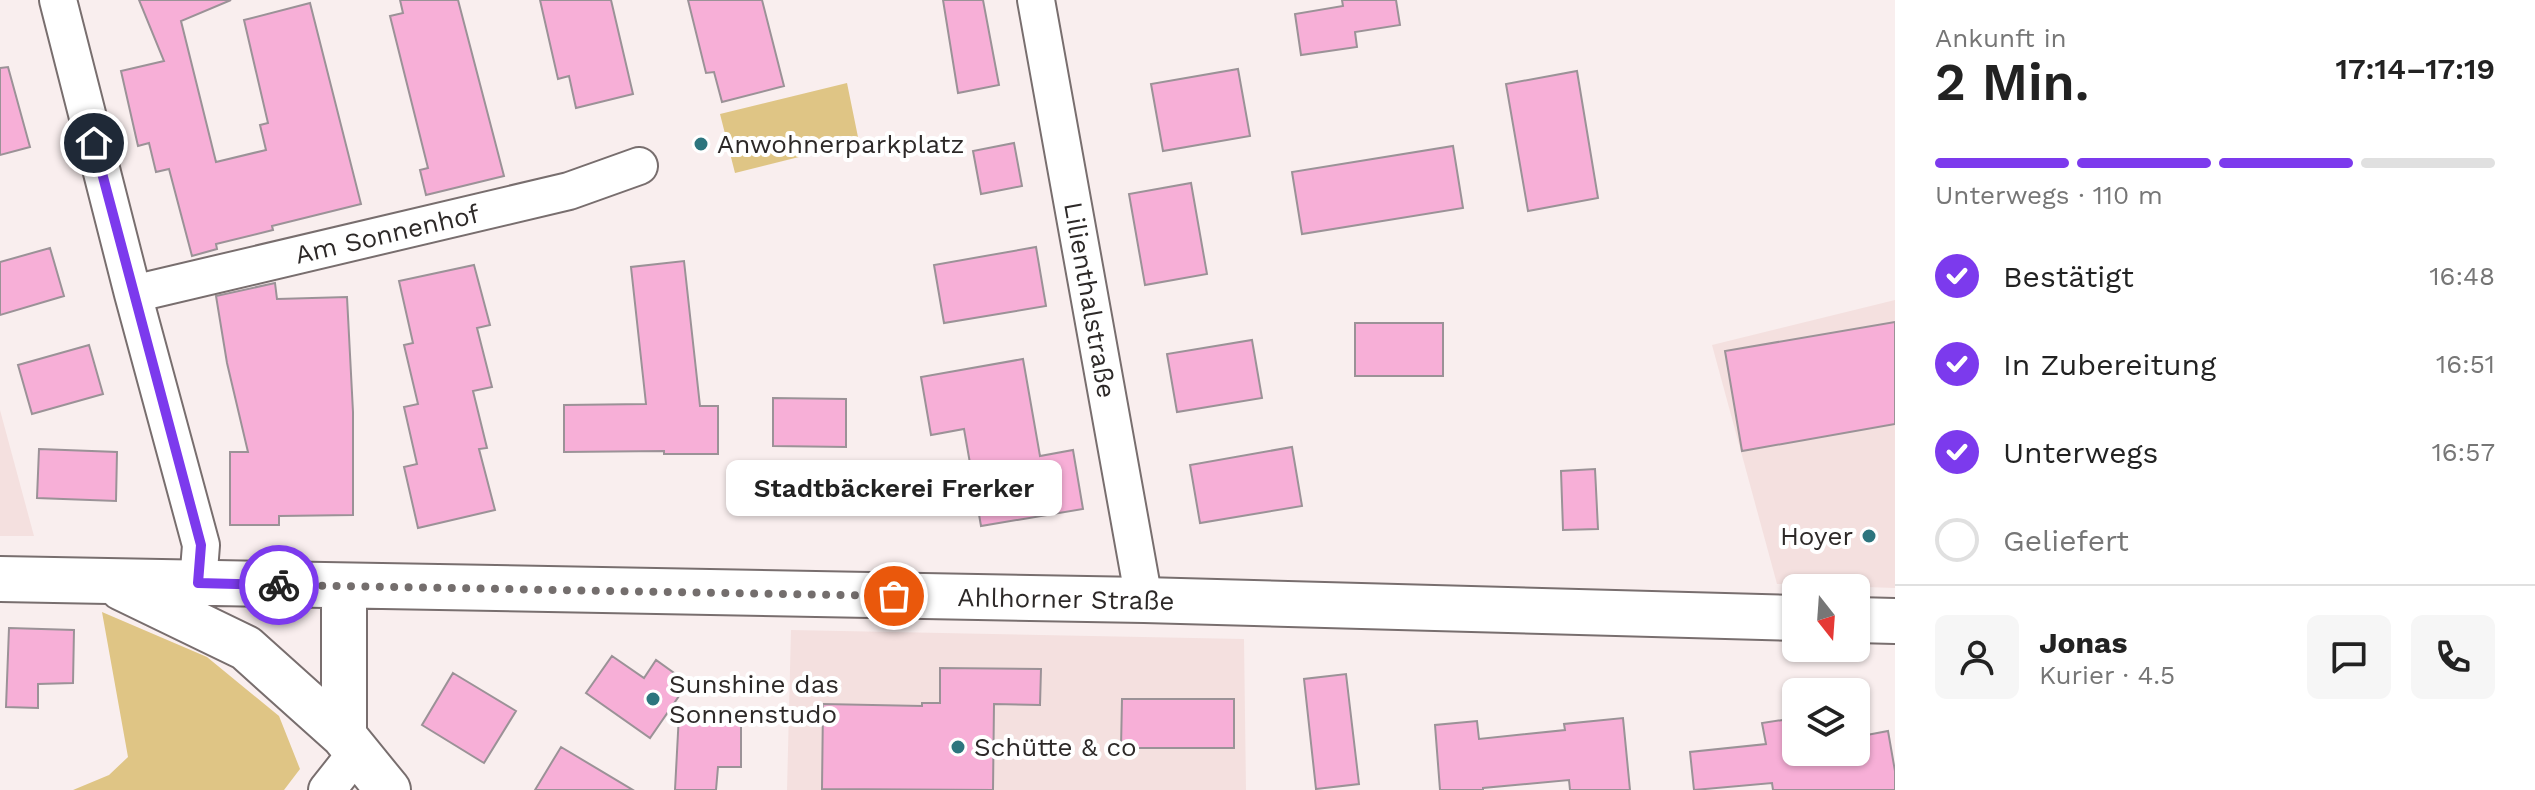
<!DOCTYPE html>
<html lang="de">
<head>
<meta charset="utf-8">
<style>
	:root { --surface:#fff; --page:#f6f6f6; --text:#222; --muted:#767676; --line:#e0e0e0; --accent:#7c3aed }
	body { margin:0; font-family:"Work Sans",sans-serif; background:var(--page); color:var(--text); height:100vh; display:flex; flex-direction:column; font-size:30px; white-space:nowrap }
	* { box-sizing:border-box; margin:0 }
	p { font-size:26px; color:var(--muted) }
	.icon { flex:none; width:44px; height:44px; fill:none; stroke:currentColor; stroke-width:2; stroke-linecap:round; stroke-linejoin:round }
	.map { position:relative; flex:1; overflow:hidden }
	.side { display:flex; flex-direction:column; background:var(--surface); width:640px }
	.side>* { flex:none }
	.needle { width:52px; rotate:163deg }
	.buttons { position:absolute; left:1782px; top:574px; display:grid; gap:16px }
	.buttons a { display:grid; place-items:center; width:88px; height:88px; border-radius:12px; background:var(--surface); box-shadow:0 2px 6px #0004; font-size:40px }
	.pin { position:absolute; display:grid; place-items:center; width:68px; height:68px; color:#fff; margin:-34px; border:4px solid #fff; border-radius:50%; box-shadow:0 2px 8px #0007 }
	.courier { position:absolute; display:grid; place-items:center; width:80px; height:80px; margin:-40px; border:6px solid #7c3aed; border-radius:50%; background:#fff; color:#222; box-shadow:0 2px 10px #0007 }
	.bubble { position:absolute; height:56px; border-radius:12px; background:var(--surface); box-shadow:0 2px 6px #0004; font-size:26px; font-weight:600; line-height:56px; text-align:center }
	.summary em { font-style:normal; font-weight:600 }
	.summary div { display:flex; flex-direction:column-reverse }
	.summary { display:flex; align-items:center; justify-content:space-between; height:136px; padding:0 40px }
	h1 { font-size:52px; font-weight:600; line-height:60px }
	.bar { display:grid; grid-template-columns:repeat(4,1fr); gap:12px 8px; align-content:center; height:96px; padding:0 40px }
	.bar i { height:10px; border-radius:6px; background:var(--line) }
	.bar .on { background:var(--accent) }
	.bar p { grid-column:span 4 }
	.line { display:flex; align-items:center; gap:20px; padding:0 40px; border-top:2px solid var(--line) }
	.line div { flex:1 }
	.round { display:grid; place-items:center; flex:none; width:84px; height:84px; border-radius:12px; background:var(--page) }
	ol { padding:0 40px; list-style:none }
	li { display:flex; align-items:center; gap:24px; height:88px }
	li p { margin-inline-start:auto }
	li .icon { padding:8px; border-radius:50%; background:var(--accent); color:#fff; stroke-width:4 }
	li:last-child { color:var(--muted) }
	li i { width:44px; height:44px; border:4px solid var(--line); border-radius:50% }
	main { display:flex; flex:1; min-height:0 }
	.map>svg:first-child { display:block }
</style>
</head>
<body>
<main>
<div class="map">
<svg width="1895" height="790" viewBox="0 0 1895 790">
	<rect width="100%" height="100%" fill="#f9eeee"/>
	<!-- built -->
	<path fill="#f4e0df" d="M1895,300v288l-118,-4 -65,-239z
		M0,410l34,126h-34z
		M791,630l453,9 2,151h-459z"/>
	<!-- green -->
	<path fill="#dfc585" d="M847,83l12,59 -124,31 -15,-59z
		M102,612l105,45 72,59 21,53 -16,21h-211l36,-15 19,-18z"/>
	<!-- building -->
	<path fill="#f7afd7" stroke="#9b9297" stroke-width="2" d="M139,0h92l-50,21 35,141 50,-12 -6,-25 8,-2 -24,-103 66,-17 51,201 -89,22 1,4 -57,14 1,5 -25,7 -23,-87 -13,3 -7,-29 -11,3 -17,-75 43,-10z
		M400,0h58l46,176 -78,19 -6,-25 8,-2 -38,-152 13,-3z
		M540,0h71l22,94 -57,14 -7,-32 -11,3z
		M688,0h74l22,86 -62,16 -8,-30 -8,1z
		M943,0h40l16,85 -41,8z
		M1342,0h54l4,25 -45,7 2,15 -56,8 -6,-41 48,-8z
		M8,67l22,80 -30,8v-87z
		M1238,69l12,67 -87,15 -12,-67z
		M1577,71l21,127 -70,13 -22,-127z
		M1014,143l8,43 -41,8 -8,-43z
		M1453,146l10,62 -161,26 -10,-62z
		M1191,183l16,91 -62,11 -16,-91z
		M1036,247l10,59 -102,17 -10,-58z
		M50,248l14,48 -64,19v-53z
		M684,261l16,145h18v48h-54v-3l-100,1v-47l82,-1 -15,-137z
		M474,265l16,60 -13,3 15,59 -19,4 14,57 -8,1 16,61 -77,18 -14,-61 13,-3 -13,-57 14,-3 -14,-59 9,-2 -14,-62z
		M275,283l2,16 70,-2 6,115v103l-74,1v9h-49v-73h18l-21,-89 -11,-67z
		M1895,322v102l-153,27 -17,-100z
		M1355,323h88v53h-88z
		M1252,340l10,58 -85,14 -10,-58z
		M89,345l14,49 -71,20 -14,-49z
		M1023,359l17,97 33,-6 10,59 -102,17 -17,-97 -33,6 -10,-58z
		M773,398l73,1v48l-73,-1z
		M1292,447l10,59 -102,17 -10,-58z
		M39,449l78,3 -1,49 -79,-3z
		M1595,469l3,60 -35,1 -2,-59z
		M9,628l65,2 -1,53 -35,1v24l-32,-1z
		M612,656l32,22 12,-18 32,23 -38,55 -64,-45z
		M940,668l101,1 -1,36 -46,-1 -1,86 -171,-1 1,-85 99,2v-3h18z
		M453,673l63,38 -32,52 -62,-38z
		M1346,674l13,110 -43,5 -12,-110z
		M1122,699h112v49h-113z
		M679,714h62v53h-23l-2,23h-41z
		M1623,718l7,72h-60l-1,-10 -86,8v2h-43l-5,-65 42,-4 2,18 86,-9 -1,-6z
		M1796,718v34h60v-15l32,-6 7,40v19h-122l-1,-7 -78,7 -4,-38 76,-8 -4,-21z
		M561,747l72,43h-98z"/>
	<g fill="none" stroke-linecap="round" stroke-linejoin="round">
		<!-- street casing -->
		<g stroke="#786e6e" stroke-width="40">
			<path id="street" d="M58,0l75,294 68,251 -3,38
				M1036,0l108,600
				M133,294l436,-103 70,-25
				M327,790l30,-38"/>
		</g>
		<!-- secondary casing -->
		<g stroke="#786e6e" stroke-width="48">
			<path id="secondary" d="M0,579l1144,21 652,18
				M344,586v150
				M122,588l124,60 98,88 44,54
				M1856,620l39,1"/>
		</g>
		<!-- street -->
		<use href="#street" stroke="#fff" stroke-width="36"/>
		<!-- secondary -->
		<use href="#secondary" stroke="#fff" stroke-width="44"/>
	</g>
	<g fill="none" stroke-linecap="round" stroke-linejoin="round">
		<!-- done -->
		<path stroke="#746e6d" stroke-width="8" stroke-dasharray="0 14.4" d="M279,585l615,11"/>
		<!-- route -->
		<path stroke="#7c3aed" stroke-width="10" d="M94,143l107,402 -3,38 81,2"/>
	</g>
	<!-- markers -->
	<g fill="#2d757e" stroke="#fff" stroke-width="3">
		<circle cx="701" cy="144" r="8"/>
		<circle cx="1869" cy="536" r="8"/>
		<circle cx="653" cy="699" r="8"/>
		<circle cx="958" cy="747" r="8"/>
	</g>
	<g text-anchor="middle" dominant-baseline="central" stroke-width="8" stroke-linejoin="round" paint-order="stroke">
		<!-- poi labels -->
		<g font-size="26" fill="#2d2928" stroke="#fff" text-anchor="start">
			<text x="717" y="144">Anwohnerparkplatz</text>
			<text x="1853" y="536" text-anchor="end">Hoyer</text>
			<text x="669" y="684">Sunshine das<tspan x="669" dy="30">Sonnenstudo</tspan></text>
			<text x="974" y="747">Schütte &amp; co</text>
		</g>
		<!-- street labels -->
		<g font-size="26" fill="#2d2928" stroke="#fff">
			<text transform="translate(387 234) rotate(-13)">Am Sonnenhof</text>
			<text transform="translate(1090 300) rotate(80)">Lilienthalstraße</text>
			<text transform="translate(1066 599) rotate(1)">Ahlhorner Straße</text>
		</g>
	</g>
</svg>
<div class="buttons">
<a><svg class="needle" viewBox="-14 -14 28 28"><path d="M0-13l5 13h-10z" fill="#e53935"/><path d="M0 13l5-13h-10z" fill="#767676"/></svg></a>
<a><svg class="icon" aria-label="layers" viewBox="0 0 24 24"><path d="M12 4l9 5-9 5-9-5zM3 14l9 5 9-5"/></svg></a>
</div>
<div class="pin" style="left:894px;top:596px;background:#ea580c"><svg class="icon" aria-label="bag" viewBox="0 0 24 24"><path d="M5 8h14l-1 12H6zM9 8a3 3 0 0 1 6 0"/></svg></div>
<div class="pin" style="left:94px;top:143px;background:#1f2937"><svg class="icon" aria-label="home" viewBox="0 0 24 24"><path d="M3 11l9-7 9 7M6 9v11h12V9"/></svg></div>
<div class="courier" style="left:279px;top:585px"><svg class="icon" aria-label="bike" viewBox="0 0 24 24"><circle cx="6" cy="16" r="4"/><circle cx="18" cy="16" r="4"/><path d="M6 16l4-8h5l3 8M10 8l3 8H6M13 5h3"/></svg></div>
<div class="bubble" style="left:726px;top:460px;width:336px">Stadtbäckerei Frerker</div>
</div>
<section class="side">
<div class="summary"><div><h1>2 Min.</h1><p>Ankunft in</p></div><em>17:14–17:19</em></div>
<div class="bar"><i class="on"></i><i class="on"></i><i class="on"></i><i></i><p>Unterwegs · 110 m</p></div>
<ol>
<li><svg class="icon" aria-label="check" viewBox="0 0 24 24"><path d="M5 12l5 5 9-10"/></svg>Bestätigt<p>16:48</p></li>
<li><svg class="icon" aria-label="check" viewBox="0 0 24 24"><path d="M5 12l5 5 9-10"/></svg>In Zubereitung<p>16:51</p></li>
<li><svg class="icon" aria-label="check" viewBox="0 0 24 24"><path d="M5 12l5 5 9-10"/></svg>Unterwegs<p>16:57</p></li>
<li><i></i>Geliefert</li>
</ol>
<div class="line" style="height:144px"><a class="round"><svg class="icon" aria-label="person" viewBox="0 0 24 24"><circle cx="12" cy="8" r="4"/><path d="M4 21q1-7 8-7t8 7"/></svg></a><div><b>Jonas</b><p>Kurier · 4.5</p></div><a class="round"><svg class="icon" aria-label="chat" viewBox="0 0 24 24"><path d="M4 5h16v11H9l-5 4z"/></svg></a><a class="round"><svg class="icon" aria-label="phone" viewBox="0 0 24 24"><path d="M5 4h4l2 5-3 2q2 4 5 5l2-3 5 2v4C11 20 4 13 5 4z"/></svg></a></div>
</section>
</main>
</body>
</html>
